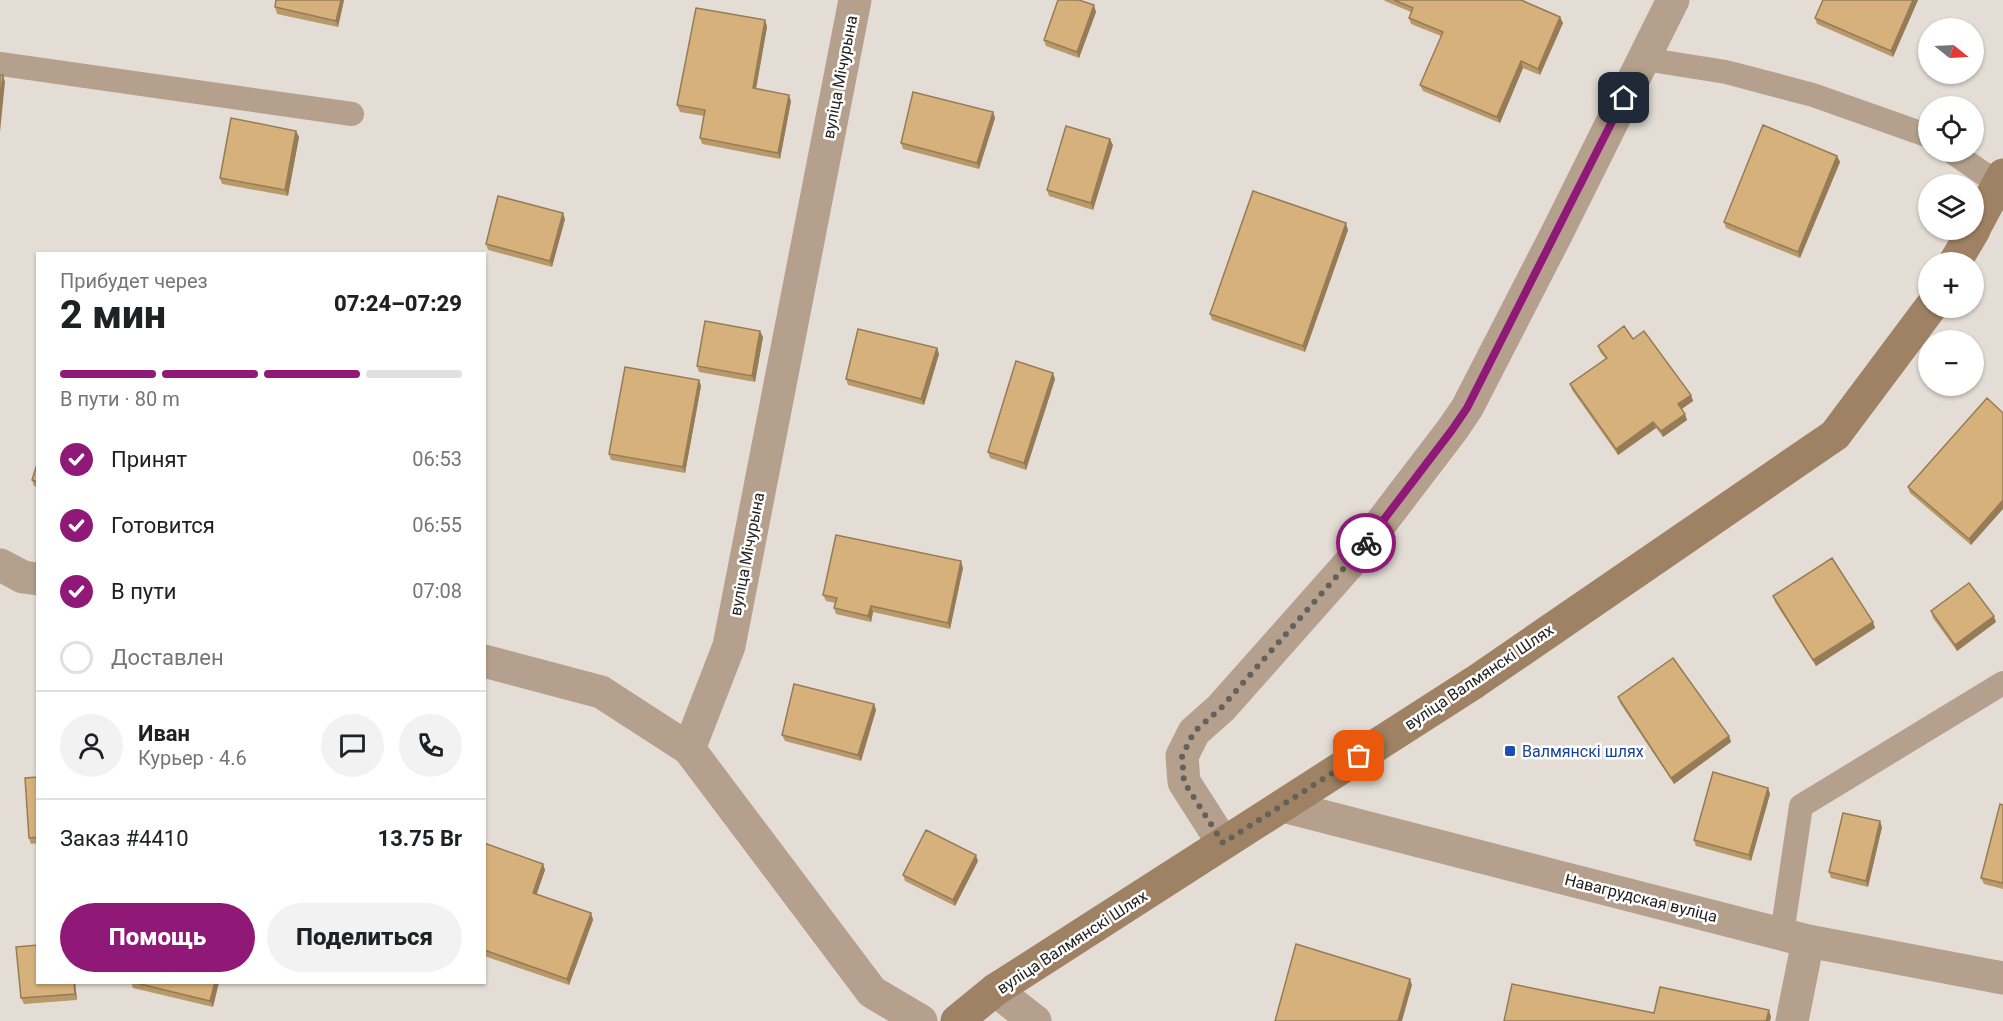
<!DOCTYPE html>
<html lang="ru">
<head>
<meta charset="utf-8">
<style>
	:root { --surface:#fff; --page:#f2f2f2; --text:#202124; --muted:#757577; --line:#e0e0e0; --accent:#901978 }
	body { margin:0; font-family:Roboto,sans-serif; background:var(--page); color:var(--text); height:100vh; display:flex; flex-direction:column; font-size:22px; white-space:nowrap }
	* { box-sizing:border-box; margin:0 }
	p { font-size:20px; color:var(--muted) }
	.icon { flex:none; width:33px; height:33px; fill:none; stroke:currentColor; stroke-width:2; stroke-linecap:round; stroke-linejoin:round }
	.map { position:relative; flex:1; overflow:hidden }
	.side { position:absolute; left:36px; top:252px; width:450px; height:732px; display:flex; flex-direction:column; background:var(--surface); border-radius:0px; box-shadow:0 2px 4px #0004 }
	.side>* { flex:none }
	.needle { width:39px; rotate:108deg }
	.buttons { position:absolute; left:1918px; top:18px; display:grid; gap:12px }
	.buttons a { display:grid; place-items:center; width:66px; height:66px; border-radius:50%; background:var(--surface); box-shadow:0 2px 4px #0004; font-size:30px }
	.pin { position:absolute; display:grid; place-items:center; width:51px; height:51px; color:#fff; margin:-26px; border-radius:12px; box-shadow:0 3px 9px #0006 }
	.courier { position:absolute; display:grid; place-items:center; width:60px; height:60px; margin:-30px; border:4px solid #901978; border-radius:50%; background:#fff; color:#222; box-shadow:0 2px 8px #0007 }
	.head em { font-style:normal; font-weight:800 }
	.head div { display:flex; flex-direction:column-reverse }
	.head { display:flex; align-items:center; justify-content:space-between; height:102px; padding:0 24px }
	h1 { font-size:39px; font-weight:800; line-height:45px }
	.bar { display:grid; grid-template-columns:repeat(4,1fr); gap:9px 6px; align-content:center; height:72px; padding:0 24px }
	.bar i { height:8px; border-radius:4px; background:var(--line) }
	.bar .selected { background:var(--accent) }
	.bar p { grid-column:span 4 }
	.line { display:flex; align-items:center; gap:15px; padding:0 24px; border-top:2px solid var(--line) }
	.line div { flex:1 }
	.round { display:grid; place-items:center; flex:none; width:63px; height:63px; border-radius:32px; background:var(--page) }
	ol { padding:0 24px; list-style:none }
	li { display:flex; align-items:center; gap:18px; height:66px }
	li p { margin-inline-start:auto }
	li .icon { padding:6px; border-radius:50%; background:var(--accent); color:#fff; stroke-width:4 }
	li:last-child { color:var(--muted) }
	li i { width:33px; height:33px; border:3px solid var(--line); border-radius:50% }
	.cta { display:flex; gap:12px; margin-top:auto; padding:12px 24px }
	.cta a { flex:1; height:69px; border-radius:36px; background:var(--accent); color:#fff; font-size:24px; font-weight:800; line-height:69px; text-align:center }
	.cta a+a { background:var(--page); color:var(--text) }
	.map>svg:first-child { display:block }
</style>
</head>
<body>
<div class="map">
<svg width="2003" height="1021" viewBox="0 0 2003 1021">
	<rect width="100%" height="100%" fill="#e3ddd5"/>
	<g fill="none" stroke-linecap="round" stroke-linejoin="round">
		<!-- lane -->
		<path stroke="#b4a08c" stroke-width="24" d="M1644,59l82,13 87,23 116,41
			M0,64l352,50
			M1952,152l47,32
			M1782,934l19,-128 202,-123"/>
		<!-- street -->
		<path stroke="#b4a08c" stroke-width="33" d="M0,565l23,12 15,2
			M484,661l117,31 88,57 183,243 49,29
			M689,749l40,-103 126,-646
			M1283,806l525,135 195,37
			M1223,843l-39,-61 -2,-26 12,-24 27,-24 134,-151 97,-127 15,-22 89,-173 117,-235
			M995,990l40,31
			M1792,1021l16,-80"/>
		<!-- secondary -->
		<path stroke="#9e8263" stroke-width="33" d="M1974,229l29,-54
			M1955,262l19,-32
			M957,1021l38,-31 480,-308 360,-247 95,-127"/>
	</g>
	<!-- wall -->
	<path fill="#b9986a" d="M276,0h68l-6,27 -61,-13 -2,-7z
		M1384,0h137l39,17 3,6 -23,52 -17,-7 -23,55 -77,-32 -3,-6 21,-49 -30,-12 -2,-6 2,-6 -26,-11z
		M1821,0h97l-25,57 -76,-33 -2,-6 8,-17z
		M1096,12l-17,46 -33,-12 -2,-6z
		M765,20l2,7 -11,62 35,12 -11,58 -78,-15 -2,-6 4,-22 -24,-4 -3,-7z
		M993,112l2,6 -16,51 -76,-20 -2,-6z
		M296,131l3,6 -11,59 -66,-12 -2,-6z
		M1113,145l-20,65 -44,-14 -2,-6z
		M1837,156l3,6 -40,96 -74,-30 -2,-6z
		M565,219l-13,48 -64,-17 -2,-6z
		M1348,230l-43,122 -93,-32 -2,-6z
		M763,337l-8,45 -56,-10 -2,-6z
		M1633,339l58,56 2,6 -11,8 5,11 -24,17 -7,-9 -38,27 -46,-65 -2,-6 36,-25 -6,-7 -2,-6z
		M937,348l2,6 -15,51 -76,-20 -2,-6z
		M1055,379l-29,91 -36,-12 -2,-6z
		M699,380l2,6 -16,87 -74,-13 -2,-6z
		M2003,413l-32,132 -61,-52 -2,-6z
		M38,461v26l-4,-1 -2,-6z
		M963,568l-13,61 -77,-17 -2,10 -35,-8 -2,-6 1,-5 -9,-2 -3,-6z
		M1773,596l100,26 2,6 -59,38 -41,-64z
		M1931,611l65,11 -39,29 -24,-33z
		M1618,697l111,39 2,6 -57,42 -54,-81z
		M874,704l2,6 -15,51 -76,-20 -3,-6z
		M38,777v66l-7,1 -2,-6z
		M1768,788l2,6 -19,67 -55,-15 -2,-6z
		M2003,805v84l-19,-5 -3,-6z
		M1882,827l-14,60 -37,-9 -2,-6z
		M484,843l59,21 2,6 -9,25 55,18 2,7 -24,65 -85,-29z
		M978,861l-23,45 -50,-25 -2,-6z
		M75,982l2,18 -53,4 -3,-6z
		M131,982h88l-6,25 -80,-19z"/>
	<!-- shaded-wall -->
	<path fill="#967c56" d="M341,0h3l-6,27 -2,-6z
		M1913,0h5l-25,57 -2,-6z
		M1094,5l2,7 -17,46 -2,-6z
		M1560,17l3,6 -23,52 -2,-6z
		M765,20l2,7 -12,67 -2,-6z
		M1521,61l2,7 -23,55 -3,-6z
		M3,75l2,7 -5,50v-29z
		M789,95l2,6 -11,58 -2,-6z
		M993,112l2,6 -16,51 -2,-6z
		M296,131l3,6 -11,59 -3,-6z
		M1110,139l3,6 -20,65 -2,-7z
		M1837,156l3,6 -40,96 -2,-6z
		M563,213l2,6 -13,48 -2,-6z
		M1346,223l2,7 -43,122 -2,-6z
		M760,331l3,6 -8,45 -3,-6z
		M937,348l2,6 -15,51 -3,-6z
		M1053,373l2,6 -29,91 -2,-7z
		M699,380l2,6 -16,87 -2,-6z
		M1691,395l2,6 -13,9 -2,-6z
		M1685,414l2,6 -24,17 -2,-6z
		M1653,422l3,6 -38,27 -2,-6z
		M2003,500v9l-32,36 -2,-6z
		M961,561l2,7 -13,61 -2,-6z
		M871,606l2,6 -2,10 -3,-6z
		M1994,616l2,6 -39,29 -2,-6z
		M1873,622l2,6 -59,38 -3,-6z
		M874,704l2,6 -15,51 -3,-6z
		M1729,736l2,6 -57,42 -3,-6z
		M1768,788l2,6 -19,67 -2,-6z
		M1880,821l2,6 -14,60 -2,-6z
		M976,855l2,6 -23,45 -2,-6z
		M543,864l2,6 -10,29 -2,-6z
		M591,913l2,7 -24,65 -2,-6z
		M1410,979l2,6 -10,36h-4z
		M74,982h1l2,18 -2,-6z
		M215,982h4l-6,25 -3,-6z
		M1769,1010l2,7 -1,4h-4z"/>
	<!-- building -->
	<path fill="#d7b17b" stroke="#967c56" stroke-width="1.5" d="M276,0h65l-5,21 -61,-14z
		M1058,0h21l15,5 -17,47 -33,-12z
		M1394,0h127l39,17 -22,52 -17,-8 -24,56 -77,-32 23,-53 -34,-14 4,-10z
		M1823,0h90l-22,51 -76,-33z
		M696,8l69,12 -12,68 36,7 -11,58 -78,-15 5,-28 -28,-5z
		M0,75h3l-3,28z
		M913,92l80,20 -16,51 -76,-20z
		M231,118l65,13 -11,59 -65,-12z
		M1763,125l74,31 -39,96 -74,-30z
		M1066,126l44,13 -19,64 -44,-13z
		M1253,191l93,32 -43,123 -93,-32z
		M498,196l65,17 -13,48 -64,-17z
		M705,321l55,10 -8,45 -55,-10z
		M1624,326l9,13 11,-8 47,64 -13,9 7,10 -24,17 -8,-9 -37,27 -46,-65 37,-26 -9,-12z
		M858,329l79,19 -16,51 -75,-20z
		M1016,361l37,12 -29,90 -36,-11z
		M625,367l74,13 -16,87 -74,-13z
		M1987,398l16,15v87l-34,39 -61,-52z
		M38,461v21l-6,-2z
		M836,535l125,26 -13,62 -77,-17 -3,10 -34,-8 3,-10 -14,-3z
		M1832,558l41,64 -60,38 -40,-64z
		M1969,583l25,33 -39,29 -24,-34z
		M1673,658l56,78 -58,42 -53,-81z
		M794,684l80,20 -16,51 -76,-20z
		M1713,772l55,16 -19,67 -55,-15z
		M38,777v60l-9,1 -4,-60z
		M2000,804l3,1v78l-22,-5z
		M1843,813l37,8 -14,60 -37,-9z
		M926,830l50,25 -23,45 -50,-25z
		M484,843l59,21 -10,29 58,20 -24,66 -83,-29z
		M1296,944l114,35 -12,42h-123z
		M38,945v37h36l1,12 -54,4 -5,-51z
		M132,982h83l-5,19z
		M1512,984l142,29 6,-26 109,23 -3,11h-262z"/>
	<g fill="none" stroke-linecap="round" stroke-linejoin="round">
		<!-- done -->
		<path stroke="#64605b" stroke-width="6" stroke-dasharray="0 10.8" d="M1359,756l-136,87 -39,-61 -2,-26 12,-24 27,-24 145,-165"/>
		<!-- route -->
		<path stroke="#901978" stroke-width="8" d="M1366,543l86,-113 15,-22 157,-310"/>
	</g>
	<!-- markers -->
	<rect fill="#1a4fb4" stroke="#fff" stroke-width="2" x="1504" y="745" width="12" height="12" rx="3"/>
	<g text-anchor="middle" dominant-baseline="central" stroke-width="5" stroke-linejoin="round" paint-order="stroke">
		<!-- street labels -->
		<g font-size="16" fill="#1f1c1a" stroke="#fff">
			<text transform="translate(840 77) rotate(-79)">вуліца Мічурына</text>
			<text transform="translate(747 554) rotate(-79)">вуліца Мічурына</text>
			<text transform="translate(1479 677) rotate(-34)">вуліца Валмянскі Шлях</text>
			<text transform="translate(1641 898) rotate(14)">Навагрудская вуліца</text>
			<text transform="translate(1072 942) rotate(-33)">вуліца Валмянскі Шлях</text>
		</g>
		<!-- transit labels -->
		<g font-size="16" fill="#164399" stroke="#fff" text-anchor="start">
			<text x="1522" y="751">Валмянскі шлях</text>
		</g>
	</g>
</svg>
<div class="buttons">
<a><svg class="needle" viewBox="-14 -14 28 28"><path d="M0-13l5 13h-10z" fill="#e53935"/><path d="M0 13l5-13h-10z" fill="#757577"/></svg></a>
<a><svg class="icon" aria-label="locate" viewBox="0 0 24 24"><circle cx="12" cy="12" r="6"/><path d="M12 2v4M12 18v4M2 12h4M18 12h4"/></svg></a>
<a><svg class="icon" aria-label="layers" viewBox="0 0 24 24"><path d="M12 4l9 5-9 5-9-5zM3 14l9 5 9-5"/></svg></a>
<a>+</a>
<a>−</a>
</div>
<div class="pin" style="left:1359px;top:756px;background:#ea580c"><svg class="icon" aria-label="bag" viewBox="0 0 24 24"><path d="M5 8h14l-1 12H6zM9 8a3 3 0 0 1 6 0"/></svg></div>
<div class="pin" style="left:1624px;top:98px;background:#1f2937"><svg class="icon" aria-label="home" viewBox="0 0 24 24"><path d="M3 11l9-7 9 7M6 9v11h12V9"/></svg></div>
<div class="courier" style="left:1366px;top:543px"><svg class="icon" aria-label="bike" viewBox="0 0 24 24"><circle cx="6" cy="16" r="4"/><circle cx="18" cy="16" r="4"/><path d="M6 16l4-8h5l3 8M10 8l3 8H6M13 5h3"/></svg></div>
<section class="side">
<div class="head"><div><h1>2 мин</h1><p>Прибудет через</p></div><em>07:24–07:29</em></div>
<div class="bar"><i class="selected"></i><i class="selected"></i><i class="selected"></i><i></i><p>В пути · 80 m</p></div>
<ol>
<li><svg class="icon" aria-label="check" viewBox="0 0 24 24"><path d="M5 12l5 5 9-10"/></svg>Принят<p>06:53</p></li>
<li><svg class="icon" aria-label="check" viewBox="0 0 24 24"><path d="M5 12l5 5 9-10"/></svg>Готовится<p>06:55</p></li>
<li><svg class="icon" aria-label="check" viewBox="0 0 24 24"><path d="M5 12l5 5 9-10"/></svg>В пути<p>07:08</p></li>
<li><i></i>Доставлен</li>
</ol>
<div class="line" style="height:108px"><a class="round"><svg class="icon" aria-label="person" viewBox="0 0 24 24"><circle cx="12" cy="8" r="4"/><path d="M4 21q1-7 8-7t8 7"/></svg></a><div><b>Иван</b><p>Курьер · 4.6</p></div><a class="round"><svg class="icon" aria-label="chat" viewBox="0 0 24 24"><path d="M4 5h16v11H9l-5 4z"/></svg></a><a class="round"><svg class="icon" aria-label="phone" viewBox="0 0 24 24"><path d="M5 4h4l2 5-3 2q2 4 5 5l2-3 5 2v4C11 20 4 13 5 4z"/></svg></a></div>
<div class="line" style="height:78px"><div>Заказ #4410</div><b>13.75 Br</b></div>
<div class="cta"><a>Помощь</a><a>Поделиться</a></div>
</section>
</div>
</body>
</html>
